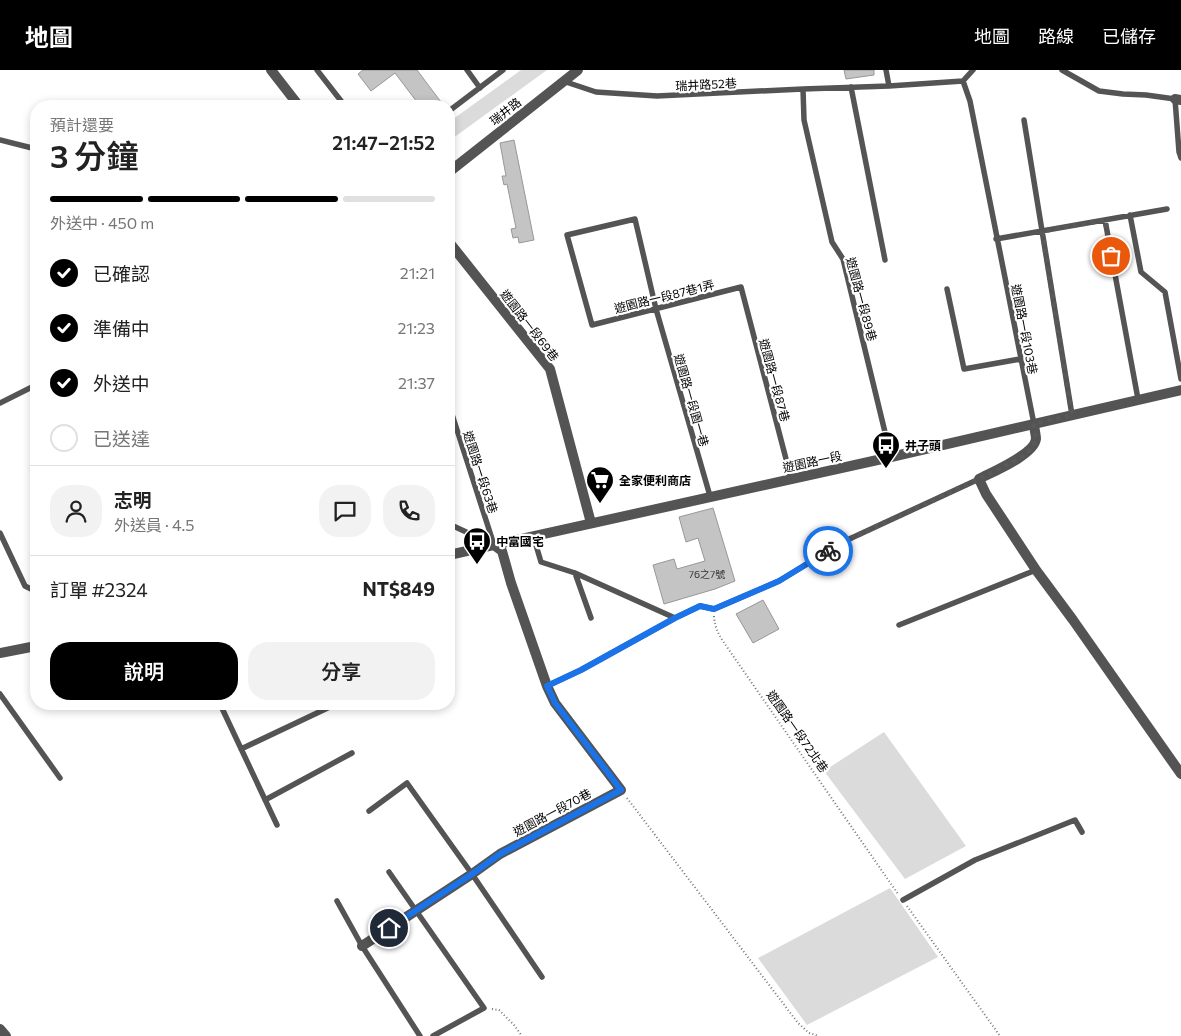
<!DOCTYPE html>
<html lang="zh-TW">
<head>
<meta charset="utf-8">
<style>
	:root { --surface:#fff; --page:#f2f2f2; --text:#222; --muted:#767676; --line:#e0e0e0; --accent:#000 }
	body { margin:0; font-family:Commissioner,"Noto Sans TC",sans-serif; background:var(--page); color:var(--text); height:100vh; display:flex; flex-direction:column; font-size:19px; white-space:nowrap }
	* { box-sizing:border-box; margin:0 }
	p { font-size:16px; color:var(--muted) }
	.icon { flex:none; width:28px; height:28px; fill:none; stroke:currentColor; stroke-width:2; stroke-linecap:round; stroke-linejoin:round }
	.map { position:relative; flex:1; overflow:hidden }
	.details { position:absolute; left:30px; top:30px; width:425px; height:610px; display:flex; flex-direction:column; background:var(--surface); border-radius:20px; box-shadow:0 2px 8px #0003 }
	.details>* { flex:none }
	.pin { position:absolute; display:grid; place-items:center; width:42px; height:42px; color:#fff; margin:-21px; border:2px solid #fff; border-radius:50%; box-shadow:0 1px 5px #0007 }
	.courier { position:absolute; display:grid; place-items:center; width:50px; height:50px; margin:-25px; border:4px solid #1a73e8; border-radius:50%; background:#fff; color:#222; box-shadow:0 1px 6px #0007 }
	.summary em { font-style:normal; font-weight:600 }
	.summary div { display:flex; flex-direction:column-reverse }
	.summary { display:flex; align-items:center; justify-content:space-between; height:85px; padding:0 20px }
	h1 { font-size:32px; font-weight:600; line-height:38px }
	.bar { display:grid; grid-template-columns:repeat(4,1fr); gap:8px 5px; align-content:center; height:60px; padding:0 20px }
	.bar i { height:6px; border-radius:4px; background:var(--line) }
	.bar .active { background:var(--accent) }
	.bar p { grid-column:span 4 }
	.line { display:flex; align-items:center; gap:12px; padding:0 20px; border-top:1px solid var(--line) }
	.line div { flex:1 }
	.round { display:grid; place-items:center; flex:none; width:52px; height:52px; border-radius:20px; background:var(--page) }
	ol { padding:0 20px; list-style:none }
	li { display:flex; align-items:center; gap:15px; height:55px }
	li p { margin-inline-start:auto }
	li .icon { padding:5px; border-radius:50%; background:var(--accent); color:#fff; stroke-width:4 }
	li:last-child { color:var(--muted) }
	li i { width:28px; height:28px; border:2px solid var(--line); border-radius:50% }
	.action { display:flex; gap:10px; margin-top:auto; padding:10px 20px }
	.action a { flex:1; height:58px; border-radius:20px; background:var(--accent); color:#fff; font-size:20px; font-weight:600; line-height:58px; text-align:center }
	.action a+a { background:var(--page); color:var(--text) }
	header { display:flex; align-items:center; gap:30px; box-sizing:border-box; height:70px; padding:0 25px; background:var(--accent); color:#fff }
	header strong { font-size:24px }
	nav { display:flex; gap:28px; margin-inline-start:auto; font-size:18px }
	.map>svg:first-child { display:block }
</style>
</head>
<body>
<header>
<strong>地圖</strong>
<nav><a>地圖</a><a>路線</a><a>已儲存</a></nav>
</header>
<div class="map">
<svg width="1181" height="966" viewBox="0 0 1181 966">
	<rect width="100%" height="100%" fill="#fff"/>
	<!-- green -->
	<path fill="#dbdbdb" d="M521,0h26l-98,71v-19z
		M884,662l82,114 -61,33 -81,-108z
		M890,818l48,69 -131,68 -49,-67z"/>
	<!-- building -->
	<path fill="#c4c4c4" stroke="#989898" d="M363,0h54l27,36h-24l-25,-33 -24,18 -13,-17z
		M844,0h30v5l-28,4z
		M514,70l20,100 -15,3 -1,-6 -5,1 -2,-9 5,-1 -9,-44 -3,1 -2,-9h4l-6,-33z
		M713,438l22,73 -20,8 -51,15 -11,-39 21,-6 3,10 28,-8 -7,-23 -12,4 -7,-25z
		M763,530l16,29 -26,14 -17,-29z"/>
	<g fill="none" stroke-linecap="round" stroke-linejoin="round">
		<!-- path -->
		<path stroke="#767676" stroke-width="2" stroke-dasharray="1 2.5" stroke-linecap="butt" d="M714,546c1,15 7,22 15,34l169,244
			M627,728l171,225 11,10 10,3
			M907,836l93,130
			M492,939l7,1 15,15 8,11"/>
		<!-- service -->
		<path stroke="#545454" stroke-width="5.5" d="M317,0l28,36
			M467,0l13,18
			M886,0l3,16
			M1062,0l37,21 24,3 23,1 29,4 4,53 2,6
			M563,11l33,11 61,4 146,-7 86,-3 74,-5
			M963,11l7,20 64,323
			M963,11l10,-11
			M851,17l34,173
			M803,19l1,31 28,122 11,17 48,198
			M449,41l54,-41
			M1024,50l48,295
			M0,70l36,9
			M1130,145l11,57 24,20 16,87
			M1105,150l33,179
			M996,169l171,-30
			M947,219l17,80 56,-10
			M0,333l36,-18
			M449,335l45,140
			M710,426l-54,-187 -21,-90 -68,16 25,90 149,-38 50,191
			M449,454l43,20
			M0,463l25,53 8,4 3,-2
			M533,465l8,27 34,11 100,45 25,-12 14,3 65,-28 66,-40 134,-62
			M575,503l16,45
			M899,555l137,-55
			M547,616l34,-16 94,-52
			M0,624l60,84
			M220,634l57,121
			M241,679l95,-45
			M265,730l87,-47
			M369,741l38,-28 65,91 70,103
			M389,802l95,136 -51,28
			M903,830l72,-40 100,-40 7,12
			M337,831l25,45 58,90"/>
		<!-- minor -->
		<path stroke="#545454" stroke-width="10" d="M1175,29l6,1
			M1034,354c0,4 2,11 2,15 -2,16 -44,33 -57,40l7,15 50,76 37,50 108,154
			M362,876l110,-72 28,-20 121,-64 -66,-87 -8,-17 -36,-103 -9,-32 -8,-6"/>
		<!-- tertiary -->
		<path stroke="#545454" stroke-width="10" d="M271,0l28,36
			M449,102l129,-102
			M449,172l101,127 41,154
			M449,485l442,-98 290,-67
			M0,583l36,-7
			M0,959l6,7"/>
	</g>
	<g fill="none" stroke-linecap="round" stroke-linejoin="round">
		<!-- done -->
		<path stroke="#595959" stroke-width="5" stroke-dasharray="0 9" d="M828,481l17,-10 134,-62 44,-23 7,-6 6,-10 -2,-16 38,-9 -30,-184 63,-11 6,36"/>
		<!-- route -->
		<path stroke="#1a73e8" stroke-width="6" d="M389,858l83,-54 28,-20 121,-64 -66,-87 -8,-17 34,-16 94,-52 25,-12 14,3 49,-21 16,-7 49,-30"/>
	</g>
	<!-- icons -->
	<defs>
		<g id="bus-pin" transform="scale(1.4375)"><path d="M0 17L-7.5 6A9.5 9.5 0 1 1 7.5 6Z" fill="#000" stroke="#fff"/><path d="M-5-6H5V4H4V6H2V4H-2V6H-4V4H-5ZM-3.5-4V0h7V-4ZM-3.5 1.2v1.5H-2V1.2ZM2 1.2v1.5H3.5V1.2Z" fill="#fff"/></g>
		<g id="supermarket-pin" transform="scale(1.4375)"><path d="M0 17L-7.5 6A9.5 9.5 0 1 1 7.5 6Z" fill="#000" stroke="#fff"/><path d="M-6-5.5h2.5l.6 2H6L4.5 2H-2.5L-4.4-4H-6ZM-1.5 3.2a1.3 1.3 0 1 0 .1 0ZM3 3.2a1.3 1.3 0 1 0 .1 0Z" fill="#fff"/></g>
	</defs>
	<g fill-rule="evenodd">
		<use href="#bus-pin" x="886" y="375"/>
		<use href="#supermarket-pin" x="600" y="410"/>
		<use href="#bus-pin" x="477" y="471"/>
	</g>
	<g text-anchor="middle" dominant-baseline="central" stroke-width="4.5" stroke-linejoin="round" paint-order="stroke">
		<!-- number labels -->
		<g font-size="10" fill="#313131">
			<text x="707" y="504">76之7號</text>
		</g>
		<!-- street labels -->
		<g font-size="12" fill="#000" stroke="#fff">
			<text transform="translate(706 14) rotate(-3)">瑞井路52巷</text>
			<text transform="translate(505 41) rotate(-38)">瑞井路</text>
			<text transform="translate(664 226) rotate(-14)">遊園路一段87巷1弄</text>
			<text transform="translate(862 229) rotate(75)">遊園路一段89巷</text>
			<text transform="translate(530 255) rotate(52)">遊園路一段69巷</text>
			<text transform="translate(1025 259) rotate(79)">遊園路一段103巷</text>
			<text transform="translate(775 310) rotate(75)">遊園路一段87巷</text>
			<text transform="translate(692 330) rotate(74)">遊園路一段園一巷</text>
			<text transform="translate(812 391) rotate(-12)">遊園路一段</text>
			<text transform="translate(481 402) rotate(72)">遊園路一段63巷</text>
			<text transform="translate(798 661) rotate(55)">遊園路一段72北巷</text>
			<text transform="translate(552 742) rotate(-28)">遊園路一段70巷</text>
		</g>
		<!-- poi labels -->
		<g font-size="12" font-weight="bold" fill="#000" stroke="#fff" text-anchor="start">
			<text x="905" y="375">井子頭</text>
			<text x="619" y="410">全家便利商店</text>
			<text x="496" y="471">中富國宅</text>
		</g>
	</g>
</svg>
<div class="pin" style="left:1111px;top:186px;background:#ea580c"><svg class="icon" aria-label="bag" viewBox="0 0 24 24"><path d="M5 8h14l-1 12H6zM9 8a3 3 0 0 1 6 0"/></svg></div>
<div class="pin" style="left:389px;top:858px;background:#1f2937"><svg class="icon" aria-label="home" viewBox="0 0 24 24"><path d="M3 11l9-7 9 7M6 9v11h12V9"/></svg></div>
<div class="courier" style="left:828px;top:481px"><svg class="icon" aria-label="bike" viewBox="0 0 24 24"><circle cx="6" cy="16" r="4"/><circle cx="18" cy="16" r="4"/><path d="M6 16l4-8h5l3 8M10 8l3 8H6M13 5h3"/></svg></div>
<section class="details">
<div class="summary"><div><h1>3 分鐘</h1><p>預計還要</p></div><em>21:47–21:52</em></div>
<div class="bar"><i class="active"></i><i class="active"></i><i class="active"></i><i></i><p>外送中 · 450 m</p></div>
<ol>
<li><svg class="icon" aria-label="check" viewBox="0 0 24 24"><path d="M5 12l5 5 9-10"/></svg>已確認<p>21:21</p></li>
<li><svg class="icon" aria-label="check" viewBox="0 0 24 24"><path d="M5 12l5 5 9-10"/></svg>準備中<p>21:23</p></li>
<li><svg class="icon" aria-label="check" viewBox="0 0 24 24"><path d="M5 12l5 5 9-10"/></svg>外送中<p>21:37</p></li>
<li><i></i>已送達</li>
</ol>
<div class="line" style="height:90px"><a class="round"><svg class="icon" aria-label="person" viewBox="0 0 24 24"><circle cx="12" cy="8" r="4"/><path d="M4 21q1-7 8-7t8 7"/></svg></a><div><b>志明</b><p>外送員 · 4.5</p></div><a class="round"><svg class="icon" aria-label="chat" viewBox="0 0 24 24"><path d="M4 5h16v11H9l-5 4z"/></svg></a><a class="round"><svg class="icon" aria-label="phone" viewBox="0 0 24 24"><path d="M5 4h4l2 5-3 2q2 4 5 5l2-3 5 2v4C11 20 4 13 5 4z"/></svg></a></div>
<div class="line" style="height:65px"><div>訂單 #2324</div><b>NT$849</b></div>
<div class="action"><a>說明</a><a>分享</a></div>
</section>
</div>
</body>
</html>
